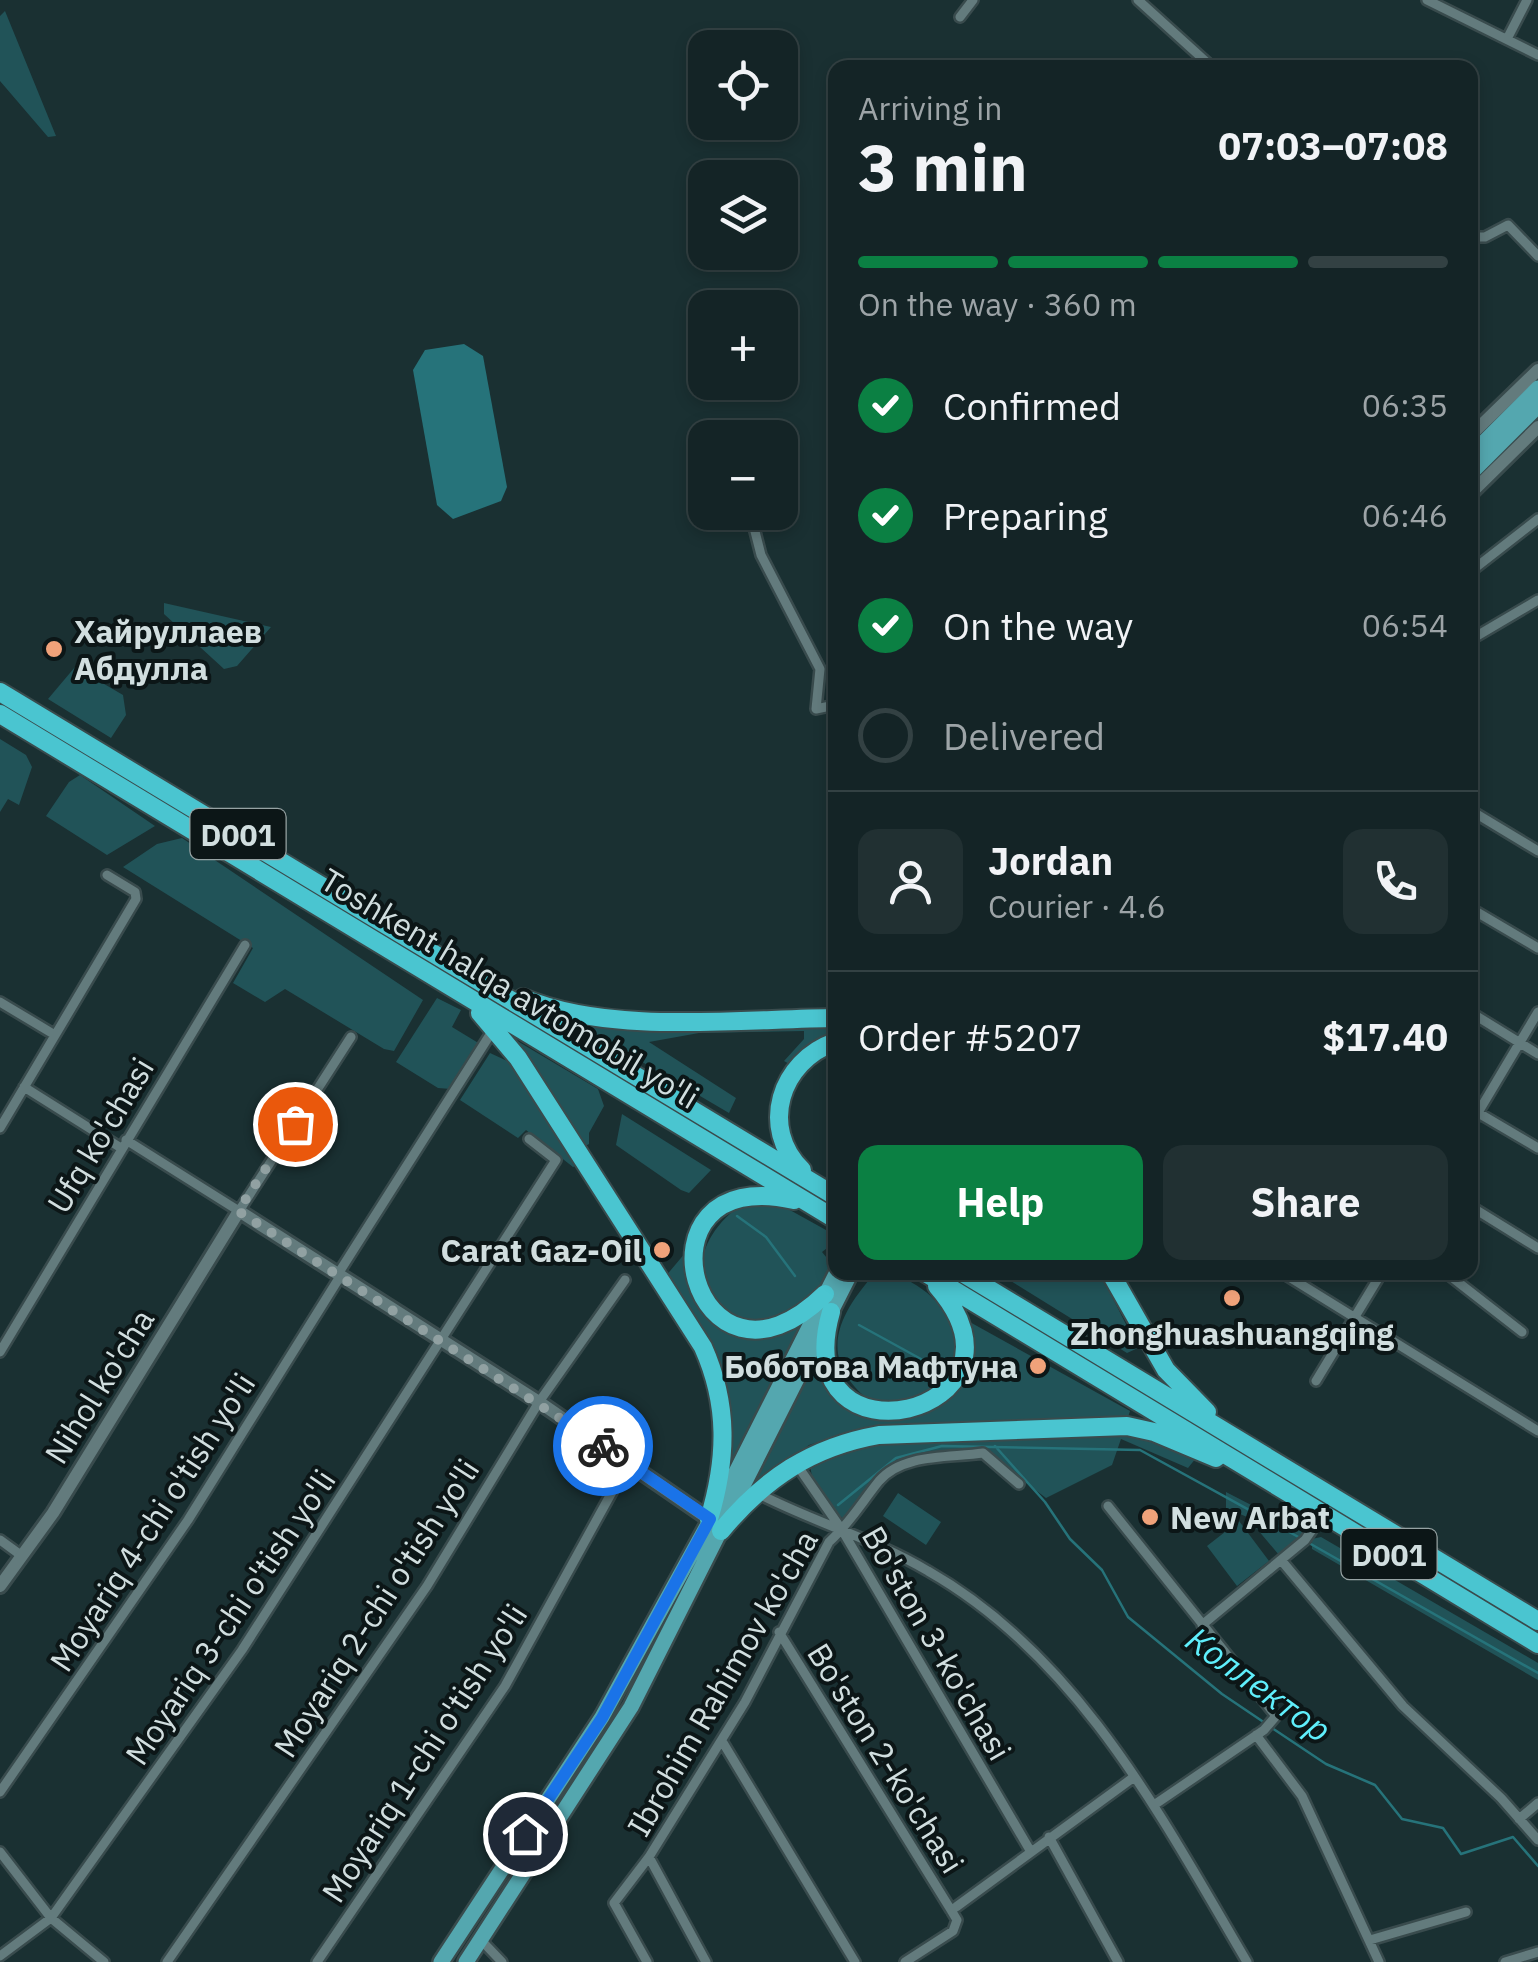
<!DOCTYPE html>
<html lang="en">
<head>
<meta charset="utf-8">
<style>
	:root { --surface:#142426; --page:#213032; --text:#f1f3f6; --muted:#9da4a7; --line:#334143; --accent:#0b8043 }
	body { margin:0; font-family:"IBM Plex Sans",sans-serif; background:var(--page); color:var(--text); height:100vh; display:flex; flex-direction:column; font-size:38px; white-space:nowrap }
	* { box-sizing:border-box; margin:0 }
	p { font-size:32px; color:var(--muted) }
	.icon { flex:none; width:55px; height:55px; fill:none; stroke:currentColor; stroke-width:2; stroke-linecap:round; stroke-linejoin:round }
	.map { position:relative; flex:1; overflow:hidden }
	.panel { position:absolute; left:828px; top:60px; width:650px; height:1220px; display:flex; flex-direction:column; background:var(--surface); border-radius:20px; box-shadow:0 5px 15px #0003,0 0 0 2px var(--line) }
	.panel>* { flex:none }
	.fabs { position:absolute; left:688px; top:30px; display:grid; gap:20px }
	.fabs a { display:grid; place-items:center; width:110px; height:110px; border-radius:20px; background:var(--surface); box-shadow:0 5px 15px #0003,0 0 0 2px var(--line); font-size:50px }
	.pin { position:absolute; display:grid; place-items:center; width:85px; height:85px; color:#fff; margin:-42px; border:5px solid #fff; border-radius:50%; box-shadow:0 2px 10px #0007 }
	.courier { position:absolute; display:grid; place-items:center; width:100px; height:100px; margin:-50px; border:8px solid #1a73e8; border-radius:50%; background:#fff; color:#222; box-shadow:0 2px 12px #0007 }
	.headline em { font-style:normal; font-weight:800 }
	.headline div { display:flex; flex-direction:column-reverse }
	.headline { display:flex; align-items:center; justify-content:space-between; height:170px; padding:0 30px }
	h1 { font-size:65px; font-weight:800; line-height:75px }
	.bar { display:grid; grid-template-columns:repeat(4,1fr); gap:15px 10px; align-content:center; height:120px; padding:0 30px }
	.bar i { height:12px; border-radius:8px; background:var(--line) }
	.bar .current { background:var(--accent) }
	.bar p { grid-column:span 4 }
	.line { display:flex; align-items:center; gap:25px; padding:0 30px; border-top:2px solid var(--line) }
	.line div { flex:1 }
	.round { display:grid; place-items:center; flex:none; width:105px; height:105px; border-radius:20px; background:var(--page) }
	ol { padding:0 30px; list-style:none }
	li { display:flex; align-items:center; gap:30px; height:110px }
	li p { margin-inline-start:auto }
	li .icon { padding:10px; border-radius:50%; background:var(--accent); color:#fff; stroke-width:4 }
	li:last-child { color:var(--muted) }
	li i { width:55px; height:55px; border:5px solid var(--line); border-radius:50% }
	.primary-button { display:flex; gap:20px; margin-top:auto; padding:20px 30px }
	.primary-button a { flex:1; height:115px; border-radius:20px; background:var(--accent); color:#fff; font-size:40px; font-weight:800; line-height:115px; text-align:center }
	.primary-button a+a { background:var(--page); color:var(--text) }
	.map>svg:first-child { display:block }
</style>
</head>
<body>
<div class="map">
<svg width="1538" height="1962" viewBox="0 0 1538 1962">
	<rect width="100%" height="100%" fill="#1a3032"/>
	<!-- green -->
	<path fill="#215358" d="M5,11l51,125 -8,1 -48,-56v-65z
		M164,603l107,24 -34,39 -13,3 -60,-55z
		M75,667l48,28 3,20 -15,23 -63,-39z
		M0,739l26,16 6,12 -13,38 -11,-6 -8,13z
		M80,775l75,51 -48,29 -61,-39 23,-34z
		M182,838l241,162 -29,51 -10,-2 -99,-60 -20,13 -32,-19 20,-35 -130,-81 34,-23z
		M390,934l445,269v7l-448,-271z
		M437,998l24,12 -9,17 28,17 -29,45 -13,-1 -42,-26z
		M569,1019l266,7v11l-44,28 -7,-4 20,-22v-8l-105,2 -50,9 87,56 -7,15z
		M507,1035l91,54 6,17 -15,27v11l-7,4z
		M490,1053l28,13 60,99 -5,2 -47,-37 -8,8 -58,-38z
		M622,1114l89,56 -22,23 -8,-3 -65,-45z
		M747,1200l32,4 56,31v7l-13,10 10,12c-53,126 -205,20 -85,-64z
		M686,1252c-2,74 55,98 117,73l-75,147 1,-45 -64,-150z
		M875,1273c33,0 67,24 78,57 4,11 1,28 1,39l-34,33c-14,0 -33,3 -46,-1 -10,-3 -18,-12 -24,-20 -30,-40 0,-79 25,-108z
		M998,1273h102l38,75 -11,5z
		M968,1321l162,90 -2,6 -258,9 -61,19 -62,49 70,-141c26,107 169,77 151,-32z
		M1124,1432l72,26 -8,10 -67,-29 -9,26 -66,33 -62,-47c-80,8 -90,0 -138,70 -16,-14 -39,-38 -35,-61l61,-21z
		M1226,1492l79,41 -26,22 -32,-38 -21,-9z
		M898,1493l43,29 -15,23 -43,-29z
		M1239,1521l30,40 -32,25 -30,-40z
		M1321,1537l217,126v17l-226,-131v-10z"/>
	<!-- water -->
	<path fill="#26737a" d="M464,344l19,12 24,131 -6,14 -48,18 -16,-14 -24,-135 12,-20z"/>
	<g fill="none" stroke-linecap="round" stroke-linejoin="round">
		<!-- stream -->
		<path stroke="#26737a" stroke-width="2.5" d="M737,1216l29,21 29,39
			M859,1325l82,45
			M995,1446l50,56 25,37 32,31 26,47 94,77 43,29
			M838,1505l58,-47 46,-12 198,4 162,89
			M1309,1543l229,130
			M1272,1728l54,36 49,21 27,34 41,9 18,26 52,-17 25,29"/>
		<!-- street casing -->
		<g stroke="#394b4d" stroke-width="14">
			<path id="street" d="M1138,0l75,68
				M1427,0l111,55
				M960,17l13,-17
				M1507,39l20,-39
				M1470,237h15l23,-12 30,31
				M750,512l11,43 59,114 -4,40 19,-4
				M1470,572l68,-53
				M1470,640l68,-40
				M1470,810l68,41
				M1470,908l68,40
				M0,1002l55,33
				M1470,1012l68,42
				M24,1087l97,61
				M1470,1108l68,40
				M1470,1126l68,-114
				M0,1128l136,-229 -1,-7 -28,-17
				M126,1140l113,71 112,-174
				M1470,1206l68,42
				M1281,1272l257,159
				M1445,1272l77,60
				M338,1274l155,-244
				M0,1352l245,-407
				M1316,1381l66,-109
				M797,1465l45,65 189,322
				M755,1492c57,30 118,46 173,79 151,86 234,247 319,391
				M1108,1506l168,210 -12,14 -110,75
				M0,1540l22,16
				M1281,1560l122,146 98,92 37,42
				M1202,1625l103,-85 18,-26
				M779,1632l172,278
				M1256,1735l46,61 77,166
				M722,1741l133,221
				M0,1792l188,-272 153,-245
				M1519,1819l19,-16
				M1049,1837l69,125
				M0,1852l51,66 53,44
				M649,1857l57,105
				M480,1939l22,23
				M1370,1940l96,-28
				M0,1956l51,-38 191,-268 314,-490 -27,-21
				M167,1962l260,-376 112,-184 86,-122
				M317,1962l188,-276 123,-223
				M647,1962l-33,-59 35,-46 96,-155 84,-160c21,-19 33,-40 50,-61 24,-28 71,-23 104,-28l36,31
				M905,1962l48,-31 4,-11 -6,-10 5,-3 178,-130
				M1505,1962l33,-10"/>
		</g>
		<!-- secondary casing -->
		<g stroke="#394b4d" stroke-width="18">
			<path id="secondary" d="M1470,436l68,-66
				M1470,494l68,-67
				M0,1586l53,-73 186,-302 300,191 170,117"/>
		</g>
		<!-- primary casing -->
		<g stroke="#394b4d" stroke-width="20">
			<path id="primary" d="M1470,456l68,-68
				M1470,474l68,-68
				M441,1962l161,-245 127,-231 108,-214
				M466,1962l165,-255 220,-435"/>
		</g>
		<!-- highway casing -->
		<g stroke="#394b4d" stroke-width="22">
			<path id="highway" d="M0,692l835,504
				M0,714l835,505
				M523,998c87,37 218,21 312,20
				M480,1013l38,45 185,289c26,58 24,112 6,172
				M802,1170c-43,-42 -22,-109 33,-128
				M794,1200c-170,-39 -100,222 31,94
				M924,1272l614,372
				M961,1272l577,349
				M1110,1272l56,98 41,42
				M831,1312c-47,163 218,103 106,-26
				M721,1531c43,-52 90,-84 158,-96l248,-9 27,6 62,26"/>
		</g>
		<!-- street -->
		<use href="#street" stroke="#637b7d" stroke-width="9"/>
		<!-- secondary -->
		<use href="#secondary" stroke="#637b7d" stroke-width="12"/>
		<!-- primary -->
		<use href="#primary" stroke="#54a7af" stroke-width="15"/>
		<!-- highway -->
		<use href="#highway" stroke="#4ac5d0" stroke-width="18"/>
	</g>
	<g fill="none" stroke-linecap="round" stroke-linejoin="round">
		<!-- done -->
		<path stroke="#91a1a2" stroke-width="10" stroke-dasharray="0 18" d="M295,1124l-57,87 365,235"/>
		<!-- route -->
		<path stroke="#1a73e8" stroke-width="12" d="M525,1834l77,-116 108,-199 -107,-73"/>
	</g>
	<!-- markers -->
	<g fill="#f0a27a" stroke="#0c1617" stroke-width="4">
		<circle cx="54" cy="649" r="10"/>
		<circle cx="662" cy="1250" r="10"/>
		<circle cx="1232" cy="1298" r="10"/>
		<circle cx="1038" cy="1366" r="10"/>
		<circle cx="1150" cy="1517" r="10"/>
	</g>
	<g text-anchor="middle" dominant-baseline="central" stroke-width="8" stroke-linejoin="round" paint-order="stroke">
		<!-- shield labels -->
		<g fill="#0c1617" stroke="#96a2a3" stroke-width="2.5">
			<rect x="190.5" y="809" width="95" height="50" rx="8"/>
			<rect x="1341.5" y="1529" width="95" height="50" rx="8"/>
		</g>
		<g font-size="30" font-weight="bold" fill="#d1dedf">
			<text x="238" y="834">D001</text>
			<text x="1389" y="1554">D001</text>
		</g>
		<!-- poi labels -->
		<g font-size="32" font-weight="bold" fill="#d1dedf" stroke="#0c1617" text-anchor="start">
			<text x="74" y="631">Хайруллаев<tspan x="74" dy="37">Абдулла</tspan></text>
			<text x="642" y="1250" text-anchor="end">Carat Gaz-Oil</text>
			<text x="1232" y="1333" text-anchor="middle">Zhonghuashuangqing</text>
			<text x="1018" y="1366" text-anchor="end">Боботова Мафтуна</text>
			<text x="1170" y="1517">New Arbat</text>
		</g>
		<!-- street labels -->
		<g font-size="32" fill="#d1dedf" stroke="#0c1617">
			<text transform="translate(510 988) rotate(31)">Toshkent halqa avtomobil yo'li</text>
			<text transform="translate(100 1135) rotate(-59)">Ufq ko'chasi</text>
			<text transform="translate(99 1386) rotate(-58)">Nihol ko'cha</text>
			<text transform="translate(152 1522) rotate(-57)">Moyariq 4-chi o'tish yo'li</text>
			<text transform="translate(376 1608) rotate(-57)">Moyariq 2-chi o'tish yo'li</text>
			<text transform="translate(230 1617) rotate(-56)">Moyariq 3-chi o'tish yo'li</text>
			<text transform="translate(937 1643) rotate(60)">Bo'ston 3-ko'chasi</text>
			<text transform="translate(722 1683) rotate(-60)">Ibrohim Rahimov ko'cha</text>
			<text transform="translate(424 1753) rotate(-57)">Moyariq 1-chi o'tish yo'li</text>
			<text transform="translate(886 1758) rotate(58)">Bo'ston 2-ko'chasi</text>
		</g>
		<!-- water labels -->
		<g font-size="35" font-style="italic" fill="#5feefb" stroke="#0c1617">
			<text transform="translate(1259 1684) rotate(36)">Коллектор</text>
		</g>
	</g>
</svg>
<div class="fabs">
<a><svg class="icon" aria-label="locate" viewBox="0 0 24 24"><circle cx="12" cy="12" r="6"/><path d="M12 2v4M12 18v4M2 12h4M18 12h4"/></svg></a>
<a><svg class="icon" aria-label="layers" viewBox="0 0 24 24"><path d="M12 4l9 5-9 5-9-5zM3 14l9 5 9-5"/></svg></a>
<a>+</a>
<a>−</a>
</div>
<div class="pin" style="left:295px;top:1124px;background:#ea580c"><svg class="icon" aria-label="bag" viewBox="0 0 24 24"><path d="M5 8h14l-1 12H6zM9 8a3 3 0 0 1 6 0"/></svg></div>
<div class="pin" style="left:525px;top:1834px;background:#1f2937"><svg class="icon" aria-label="home" viewBox="0 0 24 24"><path d="M3 11l9-7 9 7M6 9v11h12V9"/></svg></div>
<div class="courier" style="left:603px;top:1446px"><svg class="icon" aria-label="bike" viewBox="0 0 24 24"><circle cx="6" cy="16" r="4"/><circle cx="18" cy="16" r="4"/><path d="M6 16l4-8h5l3 8M10 8l3 8H6M13 5h3"/></svg></div>
<section class="panel">
<div class="headline"><div><h1>3 min</h1><p>Arriving in</p></div><em>07:03–07:08</em></div>
<div class="bar"><i class="current"></i><i class="current"></i><i class="current"></i><i></i><p>On the way · 360 m</p></div>
<ol>
<li><svg class="icon" aria-label="check" viewBox="0 0 24 24"><path d="M5 12l5 5 9-10"/></svg>Confirmed<p>06:35</p></li>
<li><svg class="icon" aria-label="check" viewBox="0 0 24 24"><path d="M5 12l5 5 9-10"/></svg>Preparing<p>06:46</p></li>
<li><svg class="icon" aria-label="check" viewBox="0 0 24 24"><path d="M5 12l5 5 9-10"/></svg>On the way<p>06:54</p></li>
<li><i></i>Delivered</li>
</ol>
<div class="line" style="height:180px"><a class="round"><svg class="icon" aria-label="person" viewBox="0 0 24 24"><circle cx="12" cy="8" r="4"/><path d="M4 21q1-7 8-7t8 7"/></svg></a><div><b>Jordan</b><p>Courier · 4.6</p></div><a class="round"><svg class="icon" aria-label="phone" viewBox="0 0 24 24"><path d="M5 4h4l2 5-3 2q2 4 5 5l2-3 5 2v4C11 20 4 13 5 4z"/></svg></a></div>
<div class="line" style="height:130px"><div>Order #5207</div><b>$17.40</b></div>
<div class="primary-button"><a>Help</a><a>Share</a></div>
</section>
</div>
</body>
</html>
